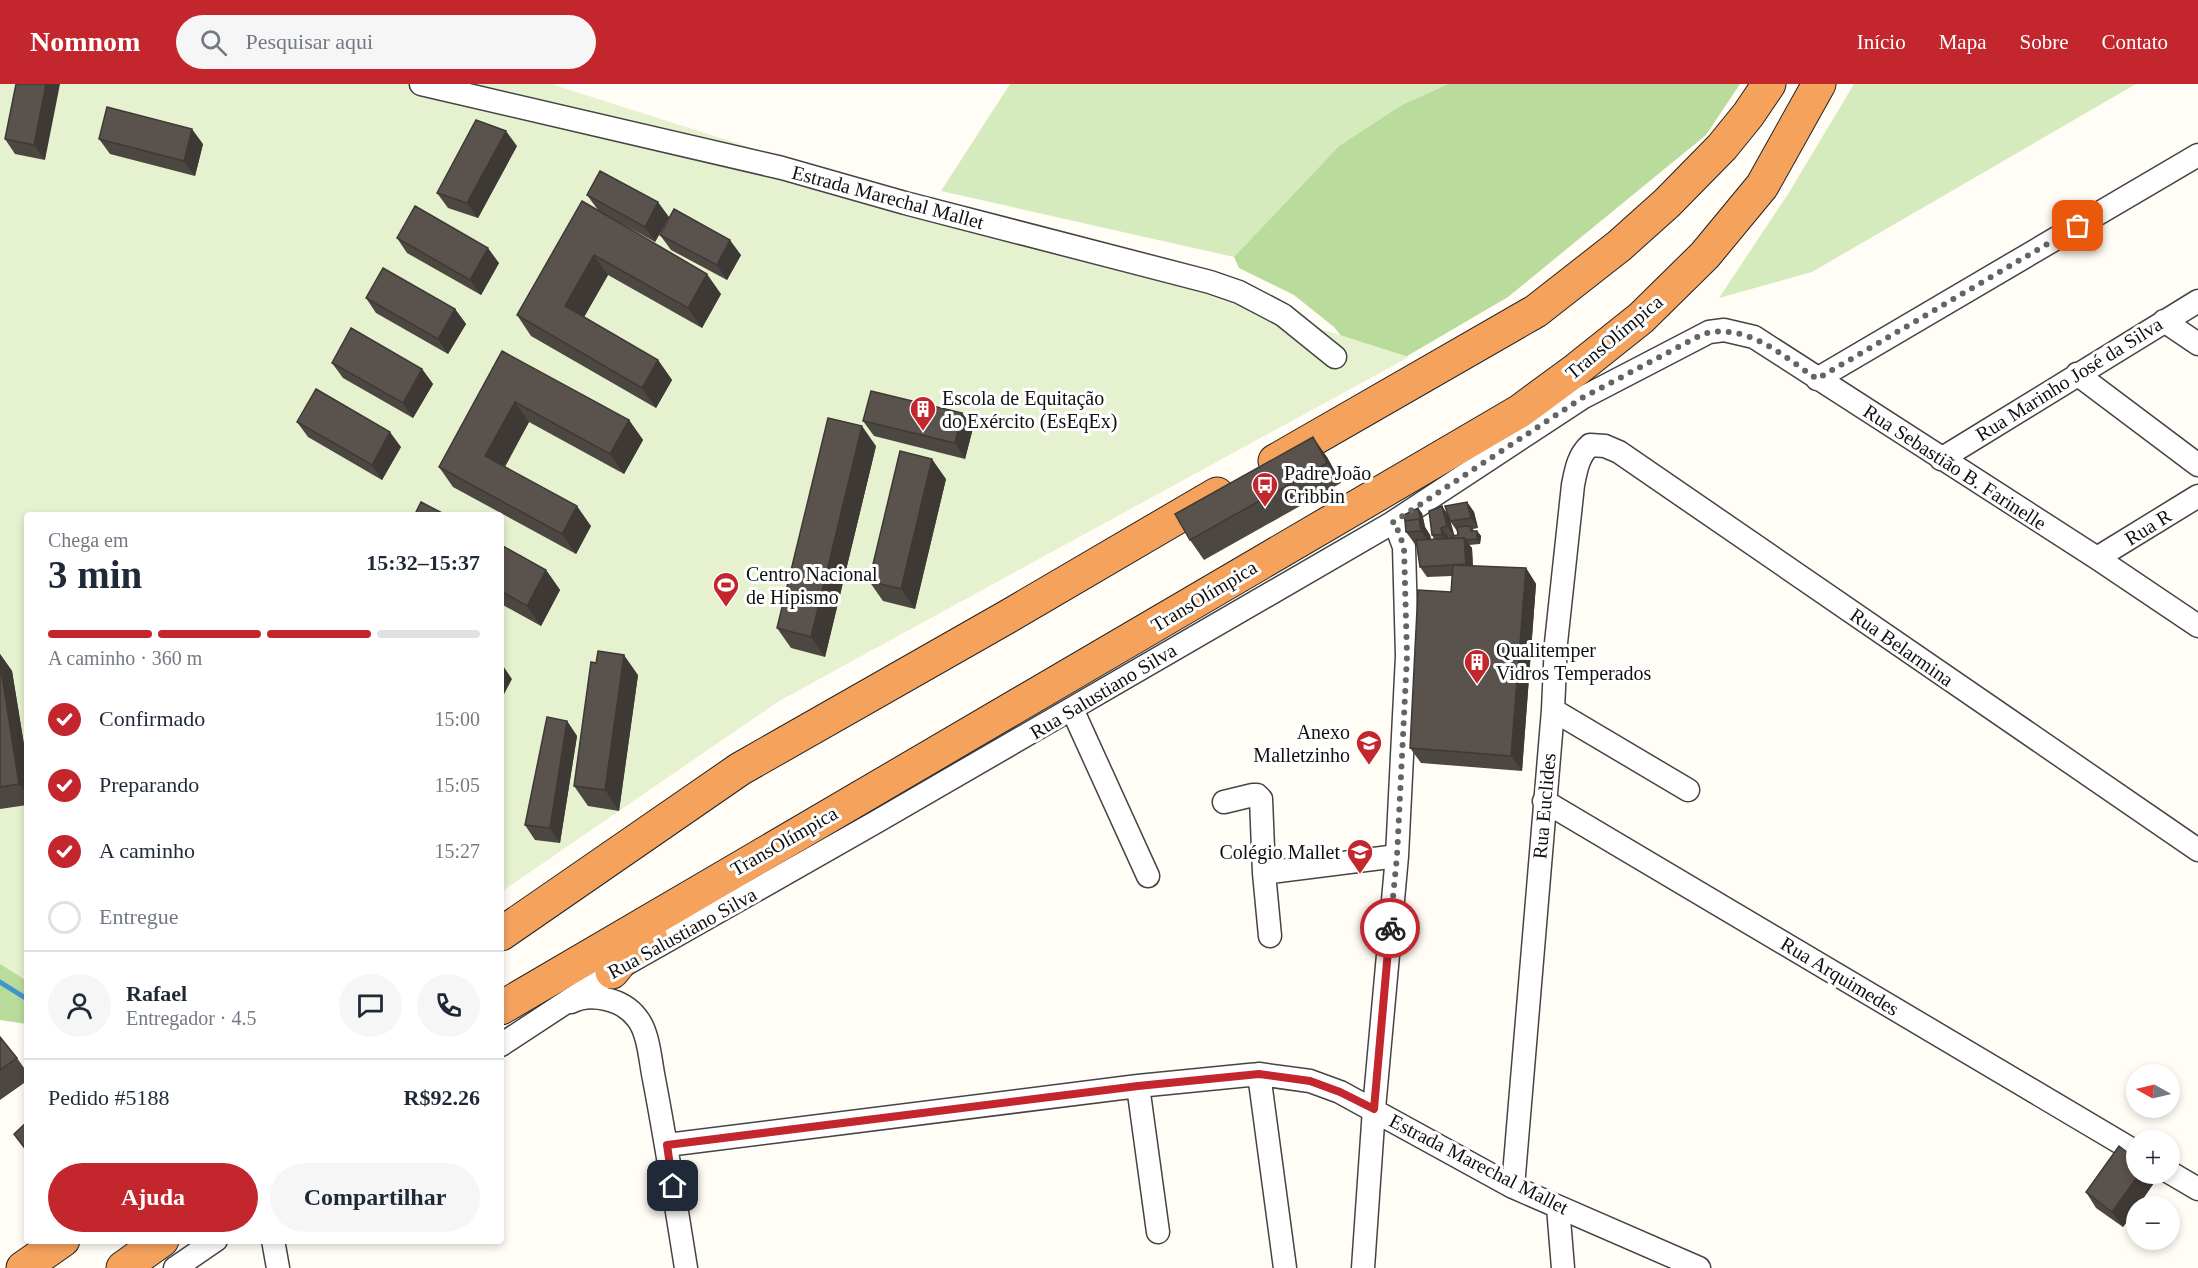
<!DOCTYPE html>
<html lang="pt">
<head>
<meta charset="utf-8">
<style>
	:root { --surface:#fff; --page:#f6f6f7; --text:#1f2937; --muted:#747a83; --line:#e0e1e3; --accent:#c4262e }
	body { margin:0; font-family:Georgia,serif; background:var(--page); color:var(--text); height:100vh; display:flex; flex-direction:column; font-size:22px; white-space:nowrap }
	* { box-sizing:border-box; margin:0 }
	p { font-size:20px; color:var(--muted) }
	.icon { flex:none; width:33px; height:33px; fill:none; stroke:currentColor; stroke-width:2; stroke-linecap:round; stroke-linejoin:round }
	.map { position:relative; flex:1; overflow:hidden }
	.drawer { position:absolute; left:24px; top:428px; width:480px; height:732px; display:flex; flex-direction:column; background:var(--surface); border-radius:6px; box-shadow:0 3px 9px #0003 }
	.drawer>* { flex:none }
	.needle { width:39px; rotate:278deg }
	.buttons { position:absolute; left:2126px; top:980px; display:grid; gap:12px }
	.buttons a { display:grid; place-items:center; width:54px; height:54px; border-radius:50%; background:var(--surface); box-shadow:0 3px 9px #0003; font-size:30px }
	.pin { position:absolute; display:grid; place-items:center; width:51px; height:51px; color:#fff; margin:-26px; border-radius:12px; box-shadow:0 3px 9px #0006 }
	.courier { position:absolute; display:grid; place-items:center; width:60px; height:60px; margin:-30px; border:4px solid #c4262e; border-radius:50%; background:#fff; color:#222; box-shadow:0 2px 8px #0007 }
	.headline em { font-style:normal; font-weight:700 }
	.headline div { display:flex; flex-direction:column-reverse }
	.headline { display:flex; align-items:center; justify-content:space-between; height:102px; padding:0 24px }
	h1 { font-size:39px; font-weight:700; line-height:45px }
	.bar { display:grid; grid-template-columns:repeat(4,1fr); gap:9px 6px; align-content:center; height:72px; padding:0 24px }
	.bar i { height:8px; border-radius:4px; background:var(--line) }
	.bar .selected { background:var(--accent) }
	.bar p { grid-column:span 4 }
	.line { display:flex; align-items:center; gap:15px; padding:0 24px; border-top:2px solid var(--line) }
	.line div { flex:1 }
	.round { display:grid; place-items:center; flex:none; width:63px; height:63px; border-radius:32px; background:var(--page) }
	ol { padding:0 24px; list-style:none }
	li { display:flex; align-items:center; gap:18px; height:66px }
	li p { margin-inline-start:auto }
	li .icon { padding:6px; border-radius:50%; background:var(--accent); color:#fff; stroke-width:4 }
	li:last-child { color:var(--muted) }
	li i { width:33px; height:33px; border:3px solid var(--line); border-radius:50% }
	.button { display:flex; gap:12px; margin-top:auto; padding:12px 24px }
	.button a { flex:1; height:69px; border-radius:36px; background:var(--accent); color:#fff; font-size:24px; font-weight:700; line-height:69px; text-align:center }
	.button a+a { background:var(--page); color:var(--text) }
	header { display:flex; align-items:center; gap:36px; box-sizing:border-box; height:84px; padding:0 30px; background:var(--accent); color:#fff }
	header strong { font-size:28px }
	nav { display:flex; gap:33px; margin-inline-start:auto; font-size:21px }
	.search { width:420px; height:54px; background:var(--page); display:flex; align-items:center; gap:15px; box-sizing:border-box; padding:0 21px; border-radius:33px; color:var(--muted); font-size:22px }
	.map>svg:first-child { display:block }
</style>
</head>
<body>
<header>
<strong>Nomnom</strong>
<div class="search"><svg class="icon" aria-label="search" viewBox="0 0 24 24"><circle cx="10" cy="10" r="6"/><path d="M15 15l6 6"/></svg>Pesquisar aqui</div>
<nav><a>Início</a><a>Mapa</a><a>Sobre</a><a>Contato</a></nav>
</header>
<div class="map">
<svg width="2198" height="1184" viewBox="0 0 2198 1184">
	<rect width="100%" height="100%" fill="#fffdf5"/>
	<!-- green -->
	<path fill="#d5ebbd" d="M1010,0h438l-48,22 -61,40 -105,111 -293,-66z
		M1854,0h282l-324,188 -93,26 69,-104z"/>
	<!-- forest -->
	<path fill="#b9dc9c" d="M1448,0h292l-34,51 -198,162 -135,79 -39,-49 -40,-32 -55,-27 -5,-11 105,-111 61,-40z
		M27,842v98l-27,-4v-89z"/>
	<!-- pitch -->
	<path fill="#e6f2cf" d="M0,0h551l858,273 -630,344 -278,191v-378h-474v467l-27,-17z"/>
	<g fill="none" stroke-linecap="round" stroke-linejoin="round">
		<!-- stream -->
		<path stroke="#3f96cf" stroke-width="5" d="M0,898l27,17"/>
		<!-- minor casing -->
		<g stroke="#444" stroke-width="25">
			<path id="minor" d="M421,0l361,84 123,35 305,79 29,10 44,23 52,42
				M2164,237l34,23
				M2077,290l121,91
				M1817,295l381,-224
				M1941,375l257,-158
				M2097,474l101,-62
				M1072,625l76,167
				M1553,626l135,80
				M1544,717l592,351
				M1224,718l29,-7h4l4,4 3,74
				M1270,852l-6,-63 133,-17
				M571,918c20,-10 52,-3 66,16 12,15 13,42 17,61 12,63 22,126 32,189
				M501,961l111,-73 264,-150 516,-299 190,-125 127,-66 15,-2 30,7 343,221 101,68
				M1259,990l26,194
				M1138,1002l20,146
				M667,1061l471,-59 121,-12 51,7 30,11 173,95 186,81
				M2169,1088l29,17
				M1513,1103l40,-477 3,-67 17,-158c3,-15 5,-29 17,-40l15,1 14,6 579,398
				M1558,1123l5,61
				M273,1156l5,28
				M175,1184l41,-28
				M1363,1184l11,-159 23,-253 10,-200 -3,-109 -7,-19 -5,-5"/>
		</g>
		<!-- highway casing -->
		<g stroke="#222" stroke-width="35">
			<path id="highway" d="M1275,377l261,-150 83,-65 48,-43 55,-56 26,-32 21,-31
				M501,850l239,-165 267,-152 210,-123
				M612,888l13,-16 26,-17
				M501,924l1019,-597 57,-42 64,-51 64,-63 57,-69 57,-102
				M23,1184l40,-28
				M123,1184l39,-28"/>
		</g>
		<!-- minor -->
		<use href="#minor" stroke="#fff" stroke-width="22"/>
		<!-- highway -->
		<use href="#highway" stroke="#f5a25d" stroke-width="33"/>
	</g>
	<!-- wall -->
	<path fill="#4d4742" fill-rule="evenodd" d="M16,0l29,76 -30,-6 -10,-15z
		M99,55l104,5 -8,32 -85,-22z
		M517,62l-39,72 -30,-10 -11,-15z
		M587,111l82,22 -14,25 -49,-27 115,79 -19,34 -94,-53 -24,42 74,43 14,20 -16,28 -125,-72 -14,-21 81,-105z
		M660,151l81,20 -14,25 -56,-30z
		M397,154l102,25 -18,32 -74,-42z
		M366,214l89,11 11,15 -18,30 -72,-41z
		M502,267l127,69 14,20 -19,34 -95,-52 -24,45 86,59 -15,28 -123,-67 -14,-20z
		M332,279l90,6 11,15 -20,34 -70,-40z
		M962,329l11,15 -8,31 -91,-23 -11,-15z
		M297,338l104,25 -19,33 -74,-43z
		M876,362l-51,211 -34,-9 -14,-20z
		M1327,373l14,26 -137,77 -14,-20z
		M946,395l-31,130 -32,-8 -14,-20z
		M1467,418l7,10 4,16 -5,1 1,2h3l4,5 -1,8 -11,1 3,3 1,18 53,2 10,16 -14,187 -101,-8 -11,-15 41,-156 1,-16 -25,1 -7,-10 -3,-20 -11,-15 16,-19 3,14 5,8 1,4h3l-2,-4 10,-29 6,10zM1450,437l7,10 1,4h-4z
		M501,461l45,25 14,20 -19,36 -40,-22z
		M0,570l12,17 15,92v42l-27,4z
		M638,591l-19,136 -31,-5 -14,-20z
		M567,637l10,15 -17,107 -25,-3 -10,-15z
		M0,953l17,21 10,14v9l-27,19z
		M2156,1096l-18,26h-2v3l-13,18 -27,-19 -10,-16z"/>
	<!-- shaded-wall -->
	<path fill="#3f3936" d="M46,0h14l-15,76 -11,-15z
		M192,45l11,15 -8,32 -11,-15z
		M506,47l11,15 -39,72 -11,-15z
		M658,118l11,15 -14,25 -10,-15z
		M730,156l11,15 -14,25 -10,-15z
		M488,164l11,15 -18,32 -11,-15z
		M594,171l14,20 -29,51 -14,-20z
		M707,190l14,20 -19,34 -14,-20z
		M455,225l11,15 -18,30 -10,-15z
		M658,276l14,20 -16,28 -14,-20z
		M422,285l11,15 -20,34 -10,-15z
		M515,318l14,20 -30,54 -14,-20z
		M962,329l11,15 -8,31 -10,-16z
		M629,336l14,20 -19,34 -14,-20z
		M862,342l14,20 -51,211 -14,-20z
		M390,348l11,15 -19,33 -10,-15z
		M1313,353l14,20 14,26 -14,-20z
		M932,375l14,20 -31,130 -14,-20z
		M1467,418l7,10 4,16 -7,-10z
		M577,422l14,20 -15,28 -14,-20z
		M1442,422l7,10 6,21 -8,-11z
		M1418,424l4,5 3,14 5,8 2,11 -11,-15z
		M1441,444l8,10v8l-7,-11z
		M1477,447l4,5 -1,8 -3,-5z
		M1464,454l8,10 1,26 -7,-10z
		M1526,484l10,16 -14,187 -11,-15z
		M546,486l14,20 -19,36 -14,-20z
		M0,570l12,17 15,92v32l-8,-11 -19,-121z
		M624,571l14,20 -19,136 -14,-21z
		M501,579l11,16 -11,21z
		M567,637l10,15 -17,107 -10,-15z
		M2140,1089h11l5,7 -18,26h-2v3l-13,18 -11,-15z"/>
	<!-- building -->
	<path fill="#5a524d" stroke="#3f3936" stroke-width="1.5" d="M16,0h30l-12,61 -29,-6z
		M107,23l85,22 -8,32 -85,-22z
		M476,36l30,11 -39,72 -30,-10z
		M600,87l58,31 -13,25 -58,-32z
		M582,117l125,73 -19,34 -94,-53 -29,51 93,54 -16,28 -125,-73z
		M415,122l73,42 -18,32 -73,-42z
		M674,125l56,31 -13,25 -57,-30z
		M383,184l72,41 -17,30 -72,-41z
		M351,244l71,41 -19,34 -71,-40z
		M502,267l127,69 -19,34 -95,-52 -30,54 92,50 -15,28 -123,-67z
		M316,305l74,43 -18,33 -75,-43z
		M871,307l91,22 -7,30 -92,-22z
		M828,334l34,8 -51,211 -34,-9z
		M1313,353l14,26 -137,77 -15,-26z
		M900,367l32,8 -31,130 -32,-8z
		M421,418l23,12h-29z
		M1467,418l4,16 -21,3 -5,-15z
		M1442,422l5,20 -6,2 1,7h-10l-3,-24z
		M1418,424l3,14 -2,-3 -14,2 -1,-6z
		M1419,435l2,12 -15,1 -1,-11z
		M1470,442l1,5h6v8l-11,1 -2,-2h-12v-2l6,-1 -1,-8z
		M1464,454l2,26 -46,3 -4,-27z
		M501,461l45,25 -19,36 -26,-15z
		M1453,481l73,3 -15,188 -101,-8 8,-158 33,2z
		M598,567l26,4 -19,135 -31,-4 17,-124 5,1z
		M0,579l19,121 -19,3z
		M547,633l20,4 -17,107 -25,-3z
		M0,953l17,21 -17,12z
		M27,1038v29l-13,-17z
		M2119,1062l17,13v14h4l-28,39 -26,-20z"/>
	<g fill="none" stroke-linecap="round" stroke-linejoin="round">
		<!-- done -->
		<path stroke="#646461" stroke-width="6" stroke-dasharray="0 10.8" d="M1390,844l7,-72 10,-200 -3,-109 -7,-19 -5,-5 190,-125 121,-64c44,-12 80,22 114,45l261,-153"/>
		<!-- route -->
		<path stroke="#c4262e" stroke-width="8" d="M673,1102l-6,-41 471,-59 121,-12 51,7 30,11 34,17 16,-181"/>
	</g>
	<!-- icons -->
	<defs>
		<g id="building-pin" transform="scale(1.35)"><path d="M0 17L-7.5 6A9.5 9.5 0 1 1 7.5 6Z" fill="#c4262e" stroke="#fff"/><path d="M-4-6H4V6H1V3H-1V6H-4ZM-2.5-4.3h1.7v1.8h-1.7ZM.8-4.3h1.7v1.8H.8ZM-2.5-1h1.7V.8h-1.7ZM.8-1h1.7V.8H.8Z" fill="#fff"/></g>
		<g id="bus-pin" transform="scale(1.35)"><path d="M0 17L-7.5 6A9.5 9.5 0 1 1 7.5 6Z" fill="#c4262e" stroke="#fff"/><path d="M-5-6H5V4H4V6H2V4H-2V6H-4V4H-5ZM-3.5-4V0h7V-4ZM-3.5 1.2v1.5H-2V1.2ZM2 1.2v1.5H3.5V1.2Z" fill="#fff"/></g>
		<g id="stadium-pin" transform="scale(1.35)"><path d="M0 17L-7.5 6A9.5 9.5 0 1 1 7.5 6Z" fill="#c4262e" stroke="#fff"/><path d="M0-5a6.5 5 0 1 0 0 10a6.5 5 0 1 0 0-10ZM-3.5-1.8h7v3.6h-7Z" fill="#fff"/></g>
		<g id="school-pin" transform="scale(1.35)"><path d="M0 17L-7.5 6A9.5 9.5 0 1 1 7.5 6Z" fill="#c4262e" stroke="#fff"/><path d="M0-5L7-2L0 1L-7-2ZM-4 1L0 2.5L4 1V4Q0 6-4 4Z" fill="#fff"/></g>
	</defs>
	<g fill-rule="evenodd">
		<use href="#building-pin" x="923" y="325"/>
		<use href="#bus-pin" x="1265" y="401"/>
		<use href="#stadium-pin" x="726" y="501"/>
		<use href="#building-pin" x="1477" y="578"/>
		<use href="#school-pin" x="1369" y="659"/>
		<use href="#school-pin" x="1360" y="768"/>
	</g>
	<g text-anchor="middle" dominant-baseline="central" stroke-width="6" stroke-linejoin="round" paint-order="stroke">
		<!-- street labels -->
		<g font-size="20" fill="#111" stroke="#fff">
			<text transform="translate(888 113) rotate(15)">Estrada Marechal Mallet</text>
			<text transform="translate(1614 253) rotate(-40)">TransOlímpica</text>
			<text transform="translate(2069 295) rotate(-32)">Rua Marinho José da Silva</text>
			<text transform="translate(1955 383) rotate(33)">Rua Sebastião B. Farinelle</text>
			<text transform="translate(2148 443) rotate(-32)">Rua R</text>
			<text transform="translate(1204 512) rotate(-31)">TransOlímpica</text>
			<text transform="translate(1902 563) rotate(35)">Rua Belarmina</text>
			<text transform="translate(1103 607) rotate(-31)">Rua Salustiano Silva</text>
			<text transform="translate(1544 722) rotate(-85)">Rua Euclides</text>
			<text transform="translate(784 757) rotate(-30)">TransOlímpica</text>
			<text transform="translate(682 849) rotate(-29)">Rua Salustiano Silva</text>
			<text transform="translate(1840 892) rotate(31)">Rua Arquimedes</text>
			<text transform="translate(1479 1080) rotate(27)">Estrada Marechal Mallet</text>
		</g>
		<!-- poi labels -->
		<g font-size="20" fill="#111" stroke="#fff" text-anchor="start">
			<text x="942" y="314">Escola de Equitação<tspan x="942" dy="23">do Exército (EsEqEx)</tspan></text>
			<text x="1284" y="389">Padre João<tspan x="1284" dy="23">Cribbin</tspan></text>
			<text x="746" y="490">Centro Nacional<tspan x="746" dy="23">de Hipismo</tspan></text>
			<text x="1496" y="566">Qualitemper<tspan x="1496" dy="23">Vidros Temperados</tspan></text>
			<text x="1350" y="648" text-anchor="end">Anexo<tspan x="1350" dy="23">Malletzinho</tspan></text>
			<text x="1340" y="768" text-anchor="end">Colégio Mallet</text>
		</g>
	</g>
</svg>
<div class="buttons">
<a><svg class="needle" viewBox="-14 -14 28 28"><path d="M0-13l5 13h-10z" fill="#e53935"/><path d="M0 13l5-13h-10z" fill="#747a83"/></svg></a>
<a>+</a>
<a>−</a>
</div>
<div class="pin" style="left:2078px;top:142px;background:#ea580c"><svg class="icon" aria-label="bag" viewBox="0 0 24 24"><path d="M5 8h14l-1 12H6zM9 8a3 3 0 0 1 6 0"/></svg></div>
<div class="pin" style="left:673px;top:1102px;background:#1f2937"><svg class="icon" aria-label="home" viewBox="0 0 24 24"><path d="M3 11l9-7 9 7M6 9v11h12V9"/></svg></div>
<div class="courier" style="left:1390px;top:844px"><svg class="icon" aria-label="bike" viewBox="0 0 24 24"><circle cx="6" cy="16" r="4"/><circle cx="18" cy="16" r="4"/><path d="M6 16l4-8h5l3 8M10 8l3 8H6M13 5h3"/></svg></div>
<section class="drawer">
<div class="headline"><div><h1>3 min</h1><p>Chega em</p></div><em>15:32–15:37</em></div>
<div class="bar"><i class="selected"></i><i class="selected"></i><i class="selected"></i><i></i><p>A caminho · 360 m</p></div>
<ol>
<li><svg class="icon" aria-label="check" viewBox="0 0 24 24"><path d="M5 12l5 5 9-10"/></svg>Confirmado<p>15:00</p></li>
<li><svg class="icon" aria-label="check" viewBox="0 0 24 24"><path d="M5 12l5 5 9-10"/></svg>Preparando<p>15:05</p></li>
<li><svg class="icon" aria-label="check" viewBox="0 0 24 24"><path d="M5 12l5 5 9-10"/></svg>A caminho<p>15:27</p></li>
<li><i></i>Entregue</li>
</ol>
<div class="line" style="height:108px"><a class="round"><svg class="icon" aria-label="person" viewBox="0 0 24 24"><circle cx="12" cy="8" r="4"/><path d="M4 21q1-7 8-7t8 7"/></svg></a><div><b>Rafael</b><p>Entregador · 4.5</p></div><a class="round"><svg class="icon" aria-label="chat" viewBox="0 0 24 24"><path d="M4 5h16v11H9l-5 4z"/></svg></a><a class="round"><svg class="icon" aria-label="phone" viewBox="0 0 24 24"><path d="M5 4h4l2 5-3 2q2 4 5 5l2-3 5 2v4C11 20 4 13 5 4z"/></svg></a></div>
<div class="line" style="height:78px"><div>Pedido #5188</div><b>R$92.26</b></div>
<div class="button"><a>Ajuda</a><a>Compartilhar</a></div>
</section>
</div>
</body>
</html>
